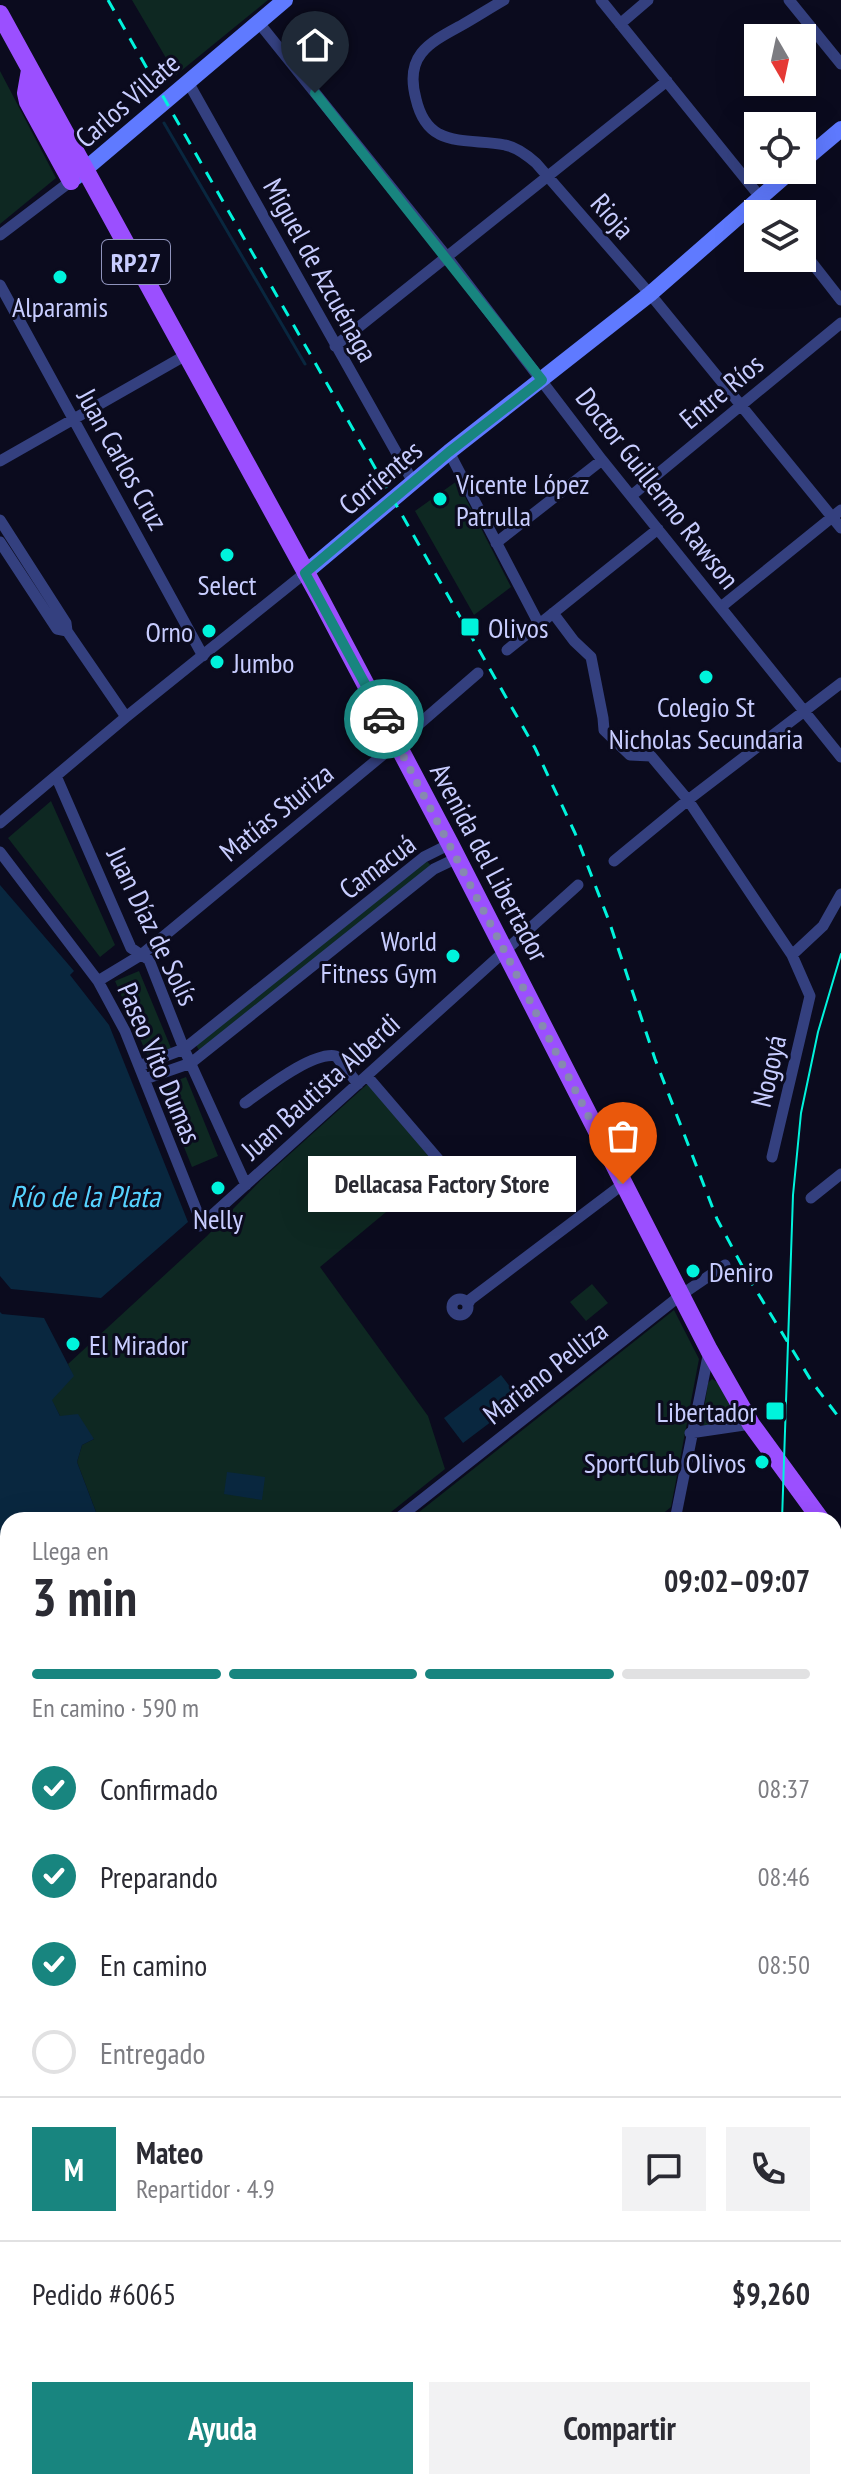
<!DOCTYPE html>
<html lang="es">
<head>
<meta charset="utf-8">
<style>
	:root { --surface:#fff; --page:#f2f2f3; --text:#2b2b33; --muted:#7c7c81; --line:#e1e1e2; --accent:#18857f }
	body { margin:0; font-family:"PT Sans Narrow",sans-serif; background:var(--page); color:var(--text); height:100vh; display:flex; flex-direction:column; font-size:30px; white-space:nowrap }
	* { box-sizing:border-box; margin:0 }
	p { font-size:26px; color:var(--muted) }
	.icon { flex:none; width:44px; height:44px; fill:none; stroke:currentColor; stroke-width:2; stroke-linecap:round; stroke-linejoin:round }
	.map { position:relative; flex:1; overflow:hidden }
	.panel { position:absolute; left:0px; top:1512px; width:842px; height:978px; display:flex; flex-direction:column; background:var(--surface); border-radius:24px 24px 0 0; box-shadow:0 8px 32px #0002 }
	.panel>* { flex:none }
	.needle { width:52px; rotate:171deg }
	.controls { position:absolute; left:744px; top:24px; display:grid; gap:16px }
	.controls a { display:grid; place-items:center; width:72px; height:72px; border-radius:0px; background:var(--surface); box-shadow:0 8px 32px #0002; font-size:40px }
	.pin { position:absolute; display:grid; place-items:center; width:68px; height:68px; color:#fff; margin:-82px -34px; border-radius:50% 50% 50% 0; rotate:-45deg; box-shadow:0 0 8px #0007 }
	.pin .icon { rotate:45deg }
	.courier { position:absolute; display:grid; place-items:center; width:80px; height:80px; margin:-40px; border:6px solid #18857f; border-radius:50%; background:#fff; color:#222; box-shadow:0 2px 10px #0007 }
	.bubble { position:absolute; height:56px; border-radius:0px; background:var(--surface); box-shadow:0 8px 32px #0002; font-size:26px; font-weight:700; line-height:56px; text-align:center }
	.head em { font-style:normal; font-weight:700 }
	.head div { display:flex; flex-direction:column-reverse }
	.head { display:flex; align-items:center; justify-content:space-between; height:136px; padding:0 32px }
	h1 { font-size:52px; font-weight:700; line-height:60px }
	.bar { display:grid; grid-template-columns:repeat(4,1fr); gap:12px 8px; align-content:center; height:96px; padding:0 32px }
	.bar i { height:10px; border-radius:6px; background:var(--line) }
	.bar .selected { background:var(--accent) }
	.bar p { grid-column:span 4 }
	.line { display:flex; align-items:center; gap:20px; padding:0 32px; border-top:2px solid var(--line) }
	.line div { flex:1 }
	.round { display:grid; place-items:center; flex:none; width:84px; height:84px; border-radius:0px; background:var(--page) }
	ol { padding:0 32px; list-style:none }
	li { display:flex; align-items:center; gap:24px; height:88px }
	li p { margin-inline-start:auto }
	li .icon { padding:8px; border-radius:50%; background:var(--accent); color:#fff; stroke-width:4 }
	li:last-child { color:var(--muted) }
	li i { width:44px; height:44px; border:4px solid var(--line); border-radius:50% }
	.action { display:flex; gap:16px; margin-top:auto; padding:16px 32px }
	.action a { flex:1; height:92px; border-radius:0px; background:var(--accent); color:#fff; font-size:32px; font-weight:700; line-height:92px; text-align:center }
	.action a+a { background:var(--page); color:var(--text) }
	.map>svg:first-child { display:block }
</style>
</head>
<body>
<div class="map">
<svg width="841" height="2489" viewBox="0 0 841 2489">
	<rect width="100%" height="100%" fill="#0b0b1e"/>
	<!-- green -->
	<path fill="#0e2822" d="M132,0h136l-92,75z
		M0,71l56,107 -56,46z
		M457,481l54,106 -37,28 -59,-104z
		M51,801l64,144 -15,12 -92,-119z
		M426,860l6,7 -232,185 -4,-7z
		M139,971l32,77 -23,9 -33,-76z
		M186,1077l32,79 -26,11 -32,-80z
		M373,1079l72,84 -125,104 108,149 17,53 -64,51h-282l-22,-58 5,-17 12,-6 -34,-23 -9,-17 22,-23 -5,-12 139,-128 54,-56z
		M592,1284l16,19 -22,18 -16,-19z
		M674,1310l25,49 -28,148 -16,13h-246z
		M712,1379l8,5 17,30 -3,4 -30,8 -2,-4 6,-39z"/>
	<!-- water -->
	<path fill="#09273f" d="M0,885l74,86 -4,4 39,50 79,197 -87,76 -90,-9 -11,-13z
		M0,1312l2,2 42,4 30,58 -22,24 8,16 18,-2 16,25 -12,6 -5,17 22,58h-91v962h524l8,7h-540z
		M501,1375l19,25 -57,43 -19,-25z
		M227,1472l38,5 -3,23 -38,-6z"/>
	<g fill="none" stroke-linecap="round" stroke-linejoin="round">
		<!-- stream -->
		<path stroke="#09273f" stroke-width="3" d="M164,123l141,241"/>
		<!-- street -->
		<path stroke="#34407f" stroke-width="11" d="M504,0c-14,8 -28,17 -42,25 -33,18 -58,30 -46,74 3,13 10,28 23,35 20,10 44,6 66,11 12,2 22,10 31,18l114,131 191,234
			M601,0l173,214
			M789,0l52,64
			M259,23l188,234 155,203 239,297
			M620,24l28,-24
			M188,82l225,400
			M0,235l71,-54
			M802,250l39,50
			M0,285l203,371
			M335,346l332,-265
			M449,452l90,172
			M0,461l186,-106
			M631,496l210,-173
			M0,520l66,103 1,8 59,86
			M0,542l57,87 10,2
			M496,543l106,-83
			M721,607l120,-97
			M553,613l21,28 17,16 12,61 1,12 26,25 21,1 37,44 104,155 18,41 -38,161
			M507,650l151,-121
			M56,776l75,172 18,12 35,89 62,136
			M0,823l126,-106 179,-144
			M0,852l98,129 27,50 73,183 2,12 378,-341
			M614,861l74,-61 153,-117
			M792,955l31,-29 18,-32
			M98,981l43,-26 255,-211 82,-71
			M139,1066l45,-17 240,-192 26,-13
			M367,1076l78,91
			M145,1079l46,-16 243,-194 23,-11
			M245,1103c20,-14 68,-52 91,-47l22,28
			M811,1198l30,-24
			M452 1307a8 8 0 1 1 16 0a8 8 0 1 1-16 0Z
			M468,1304l3,-5 152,-115
			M690,1433l61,-9
			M396,1520l285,-225 44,-30
			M675,1520l34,-169
			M834,1592l7,-5
			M834,1754l7,-1
			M834,2402l7,46
			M781,2482l2,7
			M734,2489l3,-7"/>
		<!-- secondary -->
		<path stroke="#5f7aff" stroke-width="16" d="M802,162l39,-33
			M76,177l209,-177
			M305,573l144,-121 201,-158 142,-124"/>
		<!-- primary -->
		<path stroke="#9b4fff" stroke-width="18" d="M0,14l320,584 130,246 259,506 42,74 70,96
			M30,70l-4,23 2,9 43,79
			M834,1538l7,10"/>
		<!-- tram -->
		<path stroke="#00f3dc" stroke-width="2" d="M782,1520l11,-325 8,-82 17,-81 23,-78
			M815,2482l1,7"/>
		<!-- rail -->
		<path stroke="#00f3dc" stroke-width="3" stroke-dasharray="12 10" stroke-linecap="butt" d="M108,0l427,748 40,85 34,88 46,138 62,160 31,58 64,105 29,38"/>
	</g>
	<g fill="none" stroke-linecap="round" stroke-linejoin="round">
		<!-- done -->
		<path stroke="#8689b0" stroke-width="8" stroke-dasharray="0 14.4" d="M384,719l121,233 118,232"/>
		<!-- route -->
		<path stroke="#18857f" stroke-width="10" d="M315,93l227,287 -93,72 -144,121 79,146"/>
	</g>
	<!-- markers -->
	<g fill="#00f3dc" stroke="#0b0b1e" stroke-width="3">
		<circle cx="60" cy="277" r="8"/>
		<circle cx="440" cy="499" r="8"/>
		<circle cx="227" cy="555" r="8"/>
		<rect x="460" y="617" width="20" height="20" rx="4"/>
		<circle cx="209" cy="631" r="8"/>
		<circle cx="217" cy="662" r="8"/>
		<circle cx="706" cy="677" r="8"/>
		<circle cx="453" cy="956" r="8"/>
		<circle cx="218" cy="1188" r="8"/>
		<circle cx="693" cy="1271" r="8"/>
		<circle cx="73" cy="1344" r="8"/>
		<rect x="765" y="1401" width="20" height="20" rx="4"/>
		<circle cx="762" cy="1462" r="8"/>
	</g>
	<g text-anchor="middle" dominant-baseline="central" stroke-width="6" stroke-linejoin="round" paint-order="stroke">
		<!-- shield labels -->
		<rect fill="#0b0b1e" stroke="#8f93bc" stroke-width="2" x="102" y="240" width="68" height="44" rx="6"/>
		<g font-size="26" font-weight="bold" fill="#c8cdff">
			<text x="136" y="262">RP27</text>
		</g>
		<!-- street labels -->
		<g font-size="28" fill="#c8cdff" stroke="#0b0b1e">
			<text transform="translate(127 100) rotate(-41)">Carlos Villate</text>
			<text transform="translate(613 216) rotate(49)">Rioja</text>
			<text transform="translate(321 270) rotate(61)">Miguel de Azcuénaga</text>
			<text transform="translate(721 391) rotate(-40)">Entre Ríos</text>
			<text transform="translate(123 459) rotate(61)">Juan Carlos Cruz</text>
			<text transform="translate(380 477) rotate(-40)">Corrientes</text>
			<text transform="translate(658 488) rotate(52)">Doctor Guillermo Rawson</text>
			<text transform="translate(276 812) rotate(-39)">Matías Sturiza</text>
			<text transform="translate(490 862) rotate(62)">Avenida del Libertador</text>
			<text transform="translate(377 866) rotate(-37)">Camacuá</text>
			<text transform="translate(153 926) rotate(64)">Juan Díaz de Solís</text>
			<text transform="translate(160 1063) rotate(67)">Paseo Vito Dumas</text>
			<text transform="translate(768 1071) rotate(-77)">Nogoyá</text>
			<text transform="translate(320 1086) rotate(-42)">Juan Bautista Alberdi</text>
			<text transform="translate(545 1372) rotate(-38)">Mariano Pelliza</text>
		</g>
		<!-- poi labels -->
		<g font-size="28" fill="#c8cdff" stroke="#0b0b1e" text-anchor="start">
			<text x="60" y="306" text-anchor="middle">Alparamis</text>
			<text x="456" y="483">Vicente López<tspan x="456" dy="32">Patrulla</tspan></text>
			<text x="227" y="584" text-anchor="middle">Select</text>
			<text x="488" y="627">Olivos</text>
			<text x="193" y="631" text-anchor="end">Orno</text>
			<text x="233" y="662">Jumbo</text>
			<text x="706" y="706" text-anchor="middle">Colegio St<tspan x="706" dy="32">Nicholas Secundaria</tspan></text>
			<text x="437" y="940" text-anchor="end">World<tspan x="437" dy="32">Fitness Gym</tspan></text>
			<text x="218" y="1218" text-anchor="middle">Nelly</text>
			<text x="709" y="1271">Deniro</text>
			<text x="89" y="1344">El Mirador</text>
			<text x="757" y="1411" text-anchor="end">Libertador</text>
			<text x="746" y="1462" text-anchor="end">SportClub Olivos</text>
		</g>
		<!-- water labels -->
		<g font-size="30" font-style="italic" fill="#56d2ff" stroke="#0b0b1e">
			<text x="85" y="1195">Río de la Plata</text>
		</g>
	</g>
</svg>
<div class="controls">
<a><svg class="needle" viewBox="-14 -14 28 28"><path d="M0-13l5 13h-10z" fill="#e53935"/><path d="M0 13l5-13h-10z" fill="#7c7c81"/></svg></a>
<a><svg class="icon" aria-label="locate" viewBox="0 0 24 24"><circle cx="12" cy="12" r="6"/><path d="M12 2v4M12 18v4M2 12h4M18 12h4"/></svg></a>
<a><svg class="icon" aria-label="layers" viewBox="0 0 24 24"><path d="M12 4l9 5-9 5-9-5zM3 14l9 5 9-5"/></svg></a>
</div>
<div class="pin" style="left:623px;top:1184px;background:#ea580c"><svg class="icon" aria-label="bag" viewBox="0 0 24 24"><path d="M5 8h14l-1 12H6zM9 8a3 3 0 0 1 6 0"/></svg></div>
<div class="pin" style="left:315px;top:93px;background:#1f2937"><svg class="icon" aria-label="home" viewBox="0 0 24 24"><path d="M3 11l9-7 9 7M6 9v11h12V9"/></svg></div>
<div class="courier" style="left:384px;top:719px"><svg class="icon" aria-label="car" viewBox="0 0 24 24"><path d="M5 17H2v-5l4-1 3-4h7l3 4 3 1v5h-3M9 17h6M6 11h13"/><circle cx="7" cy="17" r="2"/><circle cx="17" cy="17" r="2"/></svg></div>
<div class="bubble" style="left:308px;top:1156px;width:268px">Dellacasa Factory Store</div>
<section class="panel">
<div class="head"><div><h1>3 min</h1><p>Llega en</p></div><em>09:02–09:07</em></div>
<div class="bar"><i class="selected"></i><i class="selected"></i><i class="selected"></i><i></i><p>En camino · 590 m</p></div>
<ol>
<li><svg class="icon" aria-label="check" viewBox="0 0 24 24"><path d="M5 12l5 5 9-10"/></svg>Confirmado<p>08:37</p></li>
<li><svg class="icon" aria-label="check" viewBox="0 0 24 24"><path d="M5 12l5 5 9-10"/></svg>Preparando<p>08:46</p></li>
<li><svg class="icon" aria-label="check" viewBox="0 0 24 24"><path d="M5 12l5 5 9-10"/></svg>En camino<p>08:50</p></li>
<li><i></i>Entregado</li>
</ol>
<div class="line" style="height:144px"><b class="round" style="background:var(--accent);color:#fff">M</b><div><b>Mateo</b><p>Repartidor · 4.9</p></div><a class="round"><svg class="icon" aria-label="chat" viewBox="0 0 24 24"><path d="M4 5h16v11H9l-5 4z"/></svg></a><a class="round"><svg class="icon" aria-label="phone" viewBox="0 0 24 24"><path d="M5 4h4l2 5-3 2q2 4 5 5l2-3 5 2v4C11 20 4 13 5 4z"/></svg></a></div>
<div class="line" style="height:104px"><div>Pedido #6065</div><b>$9,260</b></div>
<div class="action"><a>Ayuda</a><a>Compartir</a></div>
</section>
</div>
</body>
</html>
